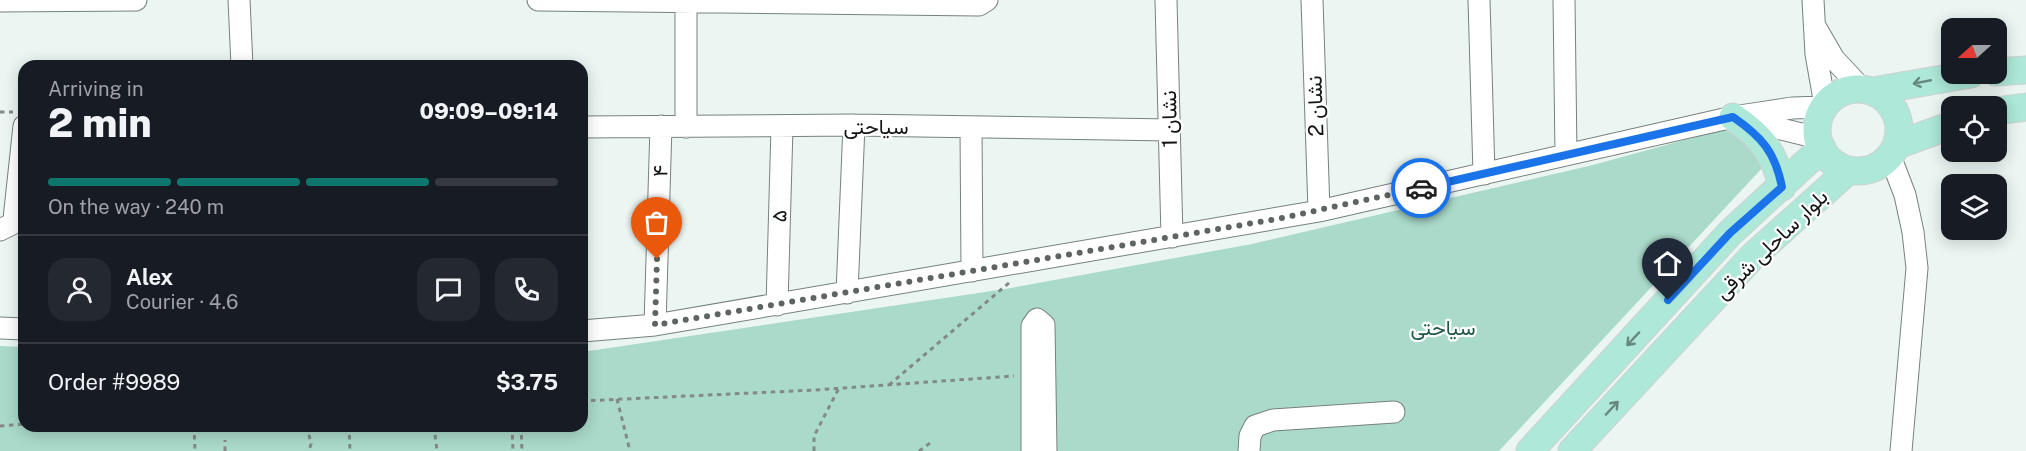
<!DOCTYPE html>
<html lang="en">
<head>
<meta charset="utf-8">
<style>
	:root { --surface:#171b24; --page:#242831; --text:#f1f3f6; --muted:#9ea1a6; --line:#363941; --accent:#0f766e }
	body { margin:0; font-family:"Public Sans",Vazirmatn,sans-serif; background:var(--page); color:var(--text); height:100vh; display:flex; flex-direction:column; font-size:22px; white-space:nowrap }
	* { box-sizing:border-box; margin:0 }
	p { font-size:20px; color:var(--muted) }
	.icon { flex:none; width:33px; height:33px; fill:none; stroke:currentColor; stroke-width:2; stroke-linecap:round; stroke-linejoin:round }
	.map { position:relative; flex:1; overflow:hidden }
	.panel { position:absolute; left:18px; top:60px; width:570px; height:372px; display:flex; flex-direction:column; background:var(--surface); border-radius:18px; box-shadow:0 3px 15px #0003 }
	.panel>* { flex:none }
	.needle { width:39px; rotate:249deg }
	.buttons { position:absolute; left:1941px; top:18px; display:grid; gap:12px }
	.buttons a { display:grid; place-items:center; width:66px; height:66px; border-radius:12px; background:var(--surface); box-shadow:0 3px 15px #0003; font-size:30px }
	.pin { position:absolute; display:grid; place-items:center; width:51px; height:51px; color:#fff; margin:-62px -26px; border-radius:50% 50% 50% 0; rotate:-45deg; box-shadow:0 0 6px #0007 }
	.pin .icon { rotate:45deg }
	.courier { position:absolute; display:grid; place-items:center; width:60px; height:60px; margin:-30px; border:4px solid #1a73e8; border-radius:50%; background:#fff; color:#222; box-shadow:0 2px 8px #0007 }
	.overview em { font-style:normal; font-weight:800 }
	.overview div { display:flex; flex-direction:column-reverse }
	.overview { display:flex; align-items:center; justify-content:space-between; height:102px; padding:0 30px }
	h1 { font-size:39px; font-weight:800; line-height:45px }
	.bar { display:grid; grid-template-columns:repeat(4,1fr); gap:9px 6px; align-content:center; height:72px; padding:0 30px }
	.bar i { height:8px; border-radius:4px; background:var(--line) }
	.bar .on { background:var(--accent) }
	.bar p { grid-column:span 4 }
	.line { display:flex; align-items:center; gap:15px; padding:0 30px; border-top:2px solid var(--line) }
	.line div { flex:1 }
	.round { display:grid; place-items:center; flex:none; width:63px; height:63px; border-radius:18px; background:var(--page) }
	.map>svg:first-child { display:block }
</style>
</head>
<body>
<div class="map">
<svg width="2026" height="451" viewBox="0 0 2026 451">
	<rect width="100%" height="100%" fill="#ebf6f2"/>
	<!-- green -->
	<path fill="#aadaca" d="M1739,125l25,41 -265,285h-1499v-105l24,1v79h558v-74l423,-63 247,-45 341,-79z"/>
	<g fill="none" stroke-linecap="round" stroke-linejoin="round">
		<!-- minor casing -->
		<g stroke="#77817d" stroke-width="23">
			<path id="minor" d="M239,0l3,66
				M538,0l441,5 8,-5
				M686,0v127
				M1166,0l6,237
				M1312,0l7,211
				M1479,0l5,174
				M1564,0l2,155
				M1813,0l3,54 9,51
				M0,1l136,-1
				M1816,28l18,31 28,30
				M1740,119l78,19
				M582,127l272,-2 316,5
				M971,127l1,144
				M1890,156l15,39 8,37 4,36 -16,183
				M0,230l12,-6 2,-5 10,-93
				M847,293l7,-168
				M777,305l5,-178
				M655,325l6,-199
				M0,328l24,1
				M582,331l73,-6 664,-114 414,-94 59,-9 32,-1
				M1032,451v-125l5,-7 7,6 2,126
				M1249,451l1,-15 5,-10 18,-6 121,-8"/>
		</g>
		<!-- major casing -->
		<g stroke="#d0d0d0" stroke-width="29">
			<path id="major" d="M1996,72l30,-2
				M1817 130a41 41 0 1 1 82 0a41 41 0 1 1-82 0Z
				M1873,91l98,-17
				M1996,111l30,-4
				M1733,117c29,20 42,36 49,70
				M1897,145l55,-20
				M1530,451l200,-218 92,-85
				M1572,451l181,-195 96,-86"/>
		</g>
		<!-- path -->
		<path stroke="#828986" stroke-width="3" stroke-dasharray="4.5 4.5" stroke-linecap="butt" d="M0,112h13
			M889,385l121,-103
			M617,399l13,52
			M582,401l233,-11 199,-14
			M0,426l24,-2
			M194,426l1,25
			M307,426l4,18 -2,7
			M349,426l1,25
			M434,426l3,25
			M512,426l1,25
			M521,426l1,25
			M225,451v-11
			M814,451v-15l25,-48
			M919,451l14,-10"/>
		<!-- minor -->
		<use href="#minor" stroke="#fff" stroke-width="21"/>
		<!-- major -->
		<use href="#major" stroke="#ade8d8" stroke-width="27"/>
	</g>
	<!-- one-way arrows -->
	<defs><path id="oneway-shaft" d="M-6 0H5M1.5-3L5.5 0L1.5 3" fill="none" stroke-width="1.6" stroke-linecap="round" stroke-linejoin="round" transform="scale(1.5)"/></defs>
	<g stroke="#678980">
		<use href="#oneway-shaft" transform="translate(1922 82) rotate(169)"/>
		<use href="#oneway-shaft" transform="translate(1633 339) rotate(133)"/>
		<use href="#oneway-shaft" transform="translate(1612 408) rotate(-47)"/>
	</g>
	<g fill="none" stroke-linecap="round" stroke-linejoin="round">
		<!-- done -->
		<path stroke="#5e6462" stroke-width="6" stroke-dasharray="0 10.8" d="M657,259l-2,66 622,-106 144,-31"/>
		<!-- route -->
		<path stroke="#1a73e8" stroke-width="8" d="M1421,188l312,-71c29,20 42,35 49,70l-52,46 -62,67"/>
	</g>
	<g text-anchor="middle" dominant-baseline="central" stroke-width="4.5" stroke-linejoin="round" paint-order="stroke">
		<!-- street labels -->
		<g font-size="21" fill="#121514" stroke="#fff">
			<text transform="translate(1315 106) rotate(-92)">نشان 2</text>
			<text transform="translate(1169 119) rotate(-91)">نشان 1</text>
			<text x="876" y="126">سیاحتی</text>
			<text transform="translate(660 171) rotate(-88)">۴</text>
			<text transform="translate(779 216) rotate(-88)">۵</text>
			<text transform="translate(1771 244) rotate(-44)">بلوار ساحلی شرقی</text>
		</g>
		<!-- park labels -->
		<g font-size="21" fill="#20584a" stroke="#fff">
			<text x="1443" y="327">سیاحتی</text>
		</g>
	</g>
</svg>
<div class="buttons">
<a><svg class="needle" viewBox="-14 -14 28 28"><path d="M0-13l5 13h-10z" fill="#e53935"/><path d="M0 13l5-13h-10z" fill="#9ea1a6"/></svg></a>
<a><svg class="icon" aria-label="locate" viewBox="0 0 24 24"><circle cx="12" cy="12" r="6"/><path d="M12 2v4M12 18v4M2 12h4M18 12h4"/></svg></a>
<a><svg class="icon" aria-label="layers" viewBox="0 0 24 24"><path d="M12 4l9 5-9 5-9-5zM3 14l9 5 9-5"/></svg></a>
</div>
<div class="pin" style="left:657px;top:259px;background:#ea580c"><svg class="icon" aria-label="bag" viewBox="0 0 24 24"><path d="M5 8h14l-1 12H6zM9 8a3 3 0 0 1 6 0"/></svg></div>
<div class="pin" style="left:1668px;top:300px;background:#1f2937"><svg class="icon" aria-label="home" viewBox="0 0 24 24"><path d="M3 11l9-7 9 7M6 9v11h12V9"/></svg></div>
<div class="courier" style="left:1421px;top:188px"><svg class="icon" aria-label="car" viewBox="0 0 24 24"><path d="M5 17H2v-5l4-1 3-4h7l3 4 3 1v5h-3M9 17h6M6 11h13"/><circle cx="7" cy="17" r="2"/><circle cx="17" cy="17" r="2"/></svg></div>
<section class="panel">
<div class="overview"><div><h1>2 min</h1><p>Arriving in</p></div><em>09:09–09:14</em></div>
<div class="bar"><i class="on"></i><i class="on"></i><i class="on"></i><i></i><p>On the way · 240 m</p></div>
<div class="line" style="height:108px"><a class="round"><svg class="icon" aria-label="person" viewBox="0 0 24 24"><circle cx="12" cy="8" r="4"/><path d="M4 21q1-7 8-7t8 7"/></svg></a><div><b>Alex</b><p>Courier · 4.6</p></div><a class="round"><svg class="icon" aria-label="chat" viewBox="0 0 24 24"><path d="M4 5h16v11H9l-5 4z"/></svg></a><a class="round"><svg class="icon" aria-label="phone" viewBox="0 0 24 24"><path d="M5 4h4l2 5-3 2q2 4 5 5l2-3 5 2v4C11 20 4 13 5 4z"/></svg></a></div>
<div class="line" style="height:78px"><div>Order #9989</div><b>$3.75</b></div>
</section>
</div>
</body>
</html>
